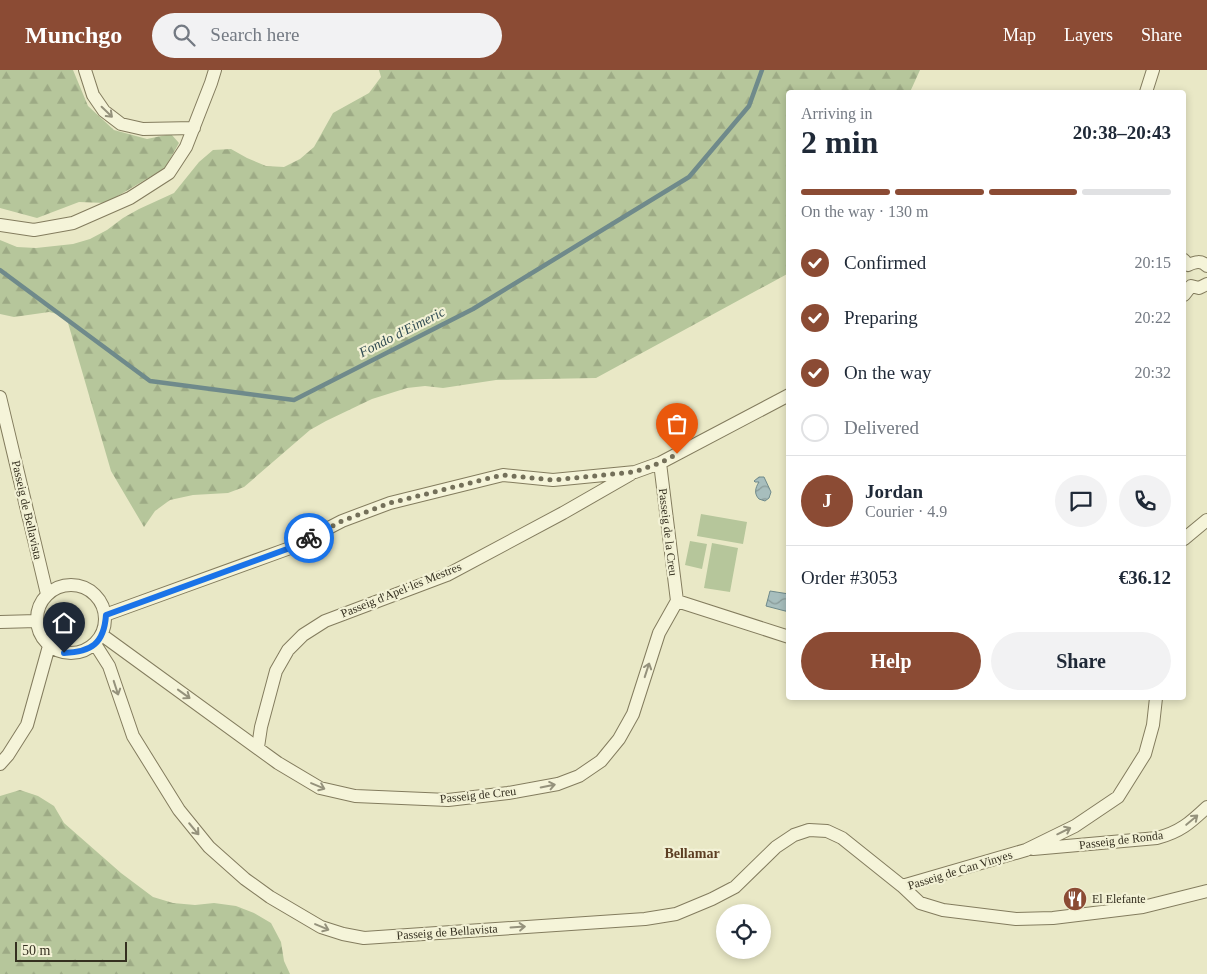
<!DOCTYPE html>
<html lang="en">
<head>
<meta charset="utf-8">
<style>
	:root { --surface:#fff; --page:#f2f2f3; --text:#1f2937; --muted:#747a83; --line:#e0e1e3; --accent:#8b4b34 }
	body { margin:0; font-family:"Times New Roman",serif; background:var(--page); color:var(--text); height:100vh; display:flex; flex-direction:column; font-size:19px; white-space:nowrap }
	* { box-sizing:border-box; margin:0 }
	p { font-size:16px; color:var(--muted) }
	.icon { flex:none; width:28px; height:28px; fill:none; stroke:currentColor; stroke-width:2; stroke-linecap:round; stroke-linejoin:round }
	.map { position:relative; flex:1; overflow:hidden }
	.side { position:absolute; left:786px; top:20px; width:400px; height:610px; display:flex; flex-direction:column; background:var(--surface); border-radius:5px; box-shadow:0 2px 8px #0003 }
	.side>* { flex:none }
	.fabs { position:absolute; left:716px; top:834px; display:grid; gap:10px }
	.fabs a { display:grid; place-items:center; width:55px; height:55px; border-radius:50%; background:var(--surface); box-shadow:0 2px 8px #0003; font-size:25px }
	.scale { position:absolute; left:15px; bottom:12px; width:112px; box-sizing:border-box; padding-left:5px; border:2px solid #353020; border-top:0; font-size:14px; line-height:18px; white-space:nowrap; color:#353020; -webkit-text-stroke:4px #f2f1d5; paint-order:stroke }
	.pin { position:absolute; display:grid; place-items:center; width:42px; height:42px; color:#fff; margin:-51px -21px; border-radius:50% 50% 50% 0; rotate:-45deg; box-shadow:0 0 5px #0007 }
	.pin .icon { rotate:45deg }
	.courier { position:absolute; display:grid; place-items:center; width:50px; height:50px; margin:-25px; border:4px solid #1a73e8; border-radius:50%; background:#fff; color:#222; box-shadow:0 1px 6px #0007 }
	.headline em { font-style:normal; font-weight:700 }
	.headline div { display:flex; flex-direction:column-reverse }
	.headline { display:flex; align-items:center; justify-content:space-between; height:85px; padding:0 15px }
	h1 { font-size:32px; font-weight:700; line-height:38px }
	.bar { display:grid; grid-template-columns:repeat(4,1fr); gap:8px 5px; align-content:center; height:60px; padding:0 15px }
	.bar i { height:6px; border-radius:4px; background:var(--line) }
	.bar .active { background:var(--accent) }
	.bar p { grid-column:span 4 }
	.line { display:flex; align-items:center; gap:12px; padding:0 15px; border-top:1px solid var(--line) }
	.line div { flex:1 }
	.round { display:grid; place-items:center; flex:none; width:52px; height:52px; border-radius:26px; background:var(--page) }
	ol { padding:0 15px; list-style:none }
	li { display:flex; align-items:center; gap:15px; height:55px }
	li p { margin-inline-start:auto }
	li .icon { padding:5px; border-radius:50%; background:var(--accent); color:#fff; stroke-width:4 }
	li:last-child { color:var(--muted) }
	li i { width:28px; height:28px; border:2px solid var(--line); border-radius:50% }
	.primary-button { display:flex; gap:10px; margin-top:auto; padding:10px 15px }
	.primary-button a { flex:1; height:58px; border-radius:30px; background:var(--accent); color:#fff; font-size:20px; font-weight:700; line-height:58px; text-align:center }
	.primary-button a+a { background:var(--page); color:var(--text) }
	header { display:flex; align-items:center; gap:30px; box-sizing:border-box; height:70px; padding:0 25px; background:var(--accent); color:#fff }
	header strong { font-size:24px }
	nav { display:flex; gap:28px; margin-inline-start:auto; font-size:18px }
	.search { width:350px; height:45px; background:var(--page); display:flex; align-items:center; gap:12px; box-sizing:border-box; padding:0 18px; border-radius:28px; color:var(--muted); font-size:19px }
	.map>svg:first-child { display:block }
</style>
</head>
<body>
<header>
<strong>Munchgo</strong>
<div class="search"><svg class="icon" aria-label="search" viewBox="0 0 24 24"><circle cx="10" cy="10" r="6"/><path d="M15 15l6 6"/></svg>Search here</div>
<nav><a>Map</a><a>Layers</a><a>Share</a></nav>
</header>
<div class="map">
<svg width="1207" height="904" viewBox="0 0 1207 904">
	<defs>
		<pattern id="forest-firs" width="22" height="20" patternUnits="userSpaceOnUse" patternTransform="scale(1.25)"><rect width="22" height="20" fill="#b6c69b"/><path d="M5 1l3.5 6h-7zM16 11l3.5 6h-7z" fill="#9daa85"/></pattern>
		<pattern id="water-waves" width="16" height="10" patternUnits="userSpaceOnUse" patternTransform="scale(1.25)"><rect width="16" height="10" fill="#a7bebd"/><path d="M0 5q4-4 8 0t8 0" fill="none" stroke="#899b99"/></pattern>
	</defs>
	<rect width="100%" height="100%" fill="#e9e8c6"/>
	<!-- forest -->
	<path fill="url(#forest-firs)" d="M0,0h73l15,36 26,24 33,9 24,-5 8,9 -14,25 -59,35 -27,-1 -42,16 -37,-10z
		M379,0h541l-10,22h-121v181l-193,105 -100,2 -53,8 -18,-2 -18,2 -35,11 -46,22 -16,9 -66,57 -16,6 -35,2 -23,5 -15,11 -11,16 -33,-56 -45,-155 -17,-4 -35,5 -14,-3v-74l17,7 19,1 37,-4 17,-5 17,-9 16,-12 16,-9 35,-16 25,-31 14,-12 18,-1 16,9 19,8 18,1 16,-8 14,-12 19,-34 36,-20 12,-16z
		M20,720l18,6 16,10 10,17 57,50 32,24 20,6 22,2 19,-2 22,3 18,7 17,10 10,19 3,19 6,13h-290v-178z"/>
	<!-- pitch -->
	<path fill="#b6c69b" d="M701,444l46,8 -4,22 -46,-8z
		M690,471l17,3 -5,25 -17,-4z
		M712,473l26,5 -8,44 -26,-4z"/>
	<!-- water -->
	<path fill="url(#water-waves)" stroke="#6f8a8b" d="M759,407h5l7,15 -2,6 -4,3 -6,-2c-5,-5 -4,-11 0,-17h-4l-1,-1z
		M770,521l19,3v18l-23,-6z"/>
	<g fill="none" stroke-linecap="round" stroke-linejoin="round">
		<!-- stream -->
		<path stroke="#6f8a8b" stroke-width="4.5" d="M0,200l150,111 144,19 179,-91 216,-132 60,-71 13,-36"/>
		<!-- minor casing -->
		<g stroke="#837c5e" stroke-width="14">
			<path id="minor" d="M85,0l8,25 11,16 17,13 22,5 51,-1
				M1146,22l7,-22
				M0,155l34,5 39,-7 57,-25 39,-25 17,-26 25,-64 4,-13
				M1184,190l4,5c7,-3 13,-5 19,1
				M1184,225l7,-9 8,2 8,-4
				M0,327l47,197
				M660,393l17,138
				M1184,469l23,-19
				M37 549a34 34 0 1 1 68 0a34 34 0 1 1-68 0Z
				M677,531l112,36
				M105,545l185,-67 52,-27 48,-18 113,-28 50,5 82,-8 25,-9 129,-68
				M0,552l37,-1
				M102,565l176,128 42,25 35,8 93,4 60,-7 50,-9 21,-8 22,-15 18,-22 14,-25 26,-81 18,-32
				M95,574l14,22 24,70 46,74 30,37 36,32 25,18 51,30 22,7 21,4 281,-19 31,-5 36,-15 23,-12 41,-40 18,-12 15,-5 18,1 15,7 60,48 18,17 23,7 73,9 37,-1 90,-11 64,-16
				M258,677l3,-20 15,-56 12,-21 15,-15 22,-14 122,-46 116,-62 68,-39
				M0,694l8,-9 19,-30 22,-79
				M1033,779l124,-11c23,-6 33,-15 50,-31
				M902,816l124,-36 49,-24 43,-29 27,-43 8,-29 3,-27"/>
		</g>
		<!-- minor -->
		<use href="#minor" stroke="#f5f4d9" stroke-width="12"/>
	</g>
	<!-- one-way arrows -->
	<defs><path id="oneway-shaft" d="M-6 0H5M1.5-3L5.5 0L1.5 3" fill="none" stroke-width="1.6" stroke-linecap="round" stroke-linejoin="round" transform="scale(1.25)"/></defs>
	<g stroke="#95927c">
		<use href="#oneway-shaft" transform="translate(107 42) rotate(44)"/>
		<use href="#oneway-shaft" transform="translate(647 600) rotate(-72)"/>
		<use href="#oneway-shaft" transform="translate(116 618) rotate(72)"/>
		<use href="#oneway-shaft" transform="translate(184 624) rotate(36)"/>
		<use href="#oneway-shaft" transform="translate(318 716) rotate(23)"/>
		<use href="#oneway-shaft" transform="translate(548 716) rotate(-11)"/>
		<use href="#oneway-shaft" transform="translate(1192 750) rotate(-40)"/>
		<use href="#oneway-shaft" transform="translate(194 759) rotate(50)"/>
		<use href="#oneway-shaft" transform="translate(1064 761) rotate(-26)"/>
		<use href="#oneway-shaft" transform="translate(322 857) rotate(23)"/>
		<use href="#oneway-shaft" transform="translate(518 857) rotate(-4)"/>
	</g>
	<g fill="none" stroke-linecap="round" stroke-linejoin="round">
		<!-- done -->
		<path stroke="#74705a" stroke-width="5" stroke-dasharray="0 9" d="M309,468l33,-17 48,-18 112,-28 51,5 81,-8 26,-9 17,-9"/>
		<!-- route -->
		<path stroke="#1a73e8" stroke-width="6" d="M64,583c27,-1 40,-9 42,-38l184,-67 19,-10"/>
	</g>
	<!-- icons -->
	<defs>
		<g id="restaurant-disc" transform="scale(1.25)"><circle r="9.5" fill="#8b4b34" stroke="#f2f1d5"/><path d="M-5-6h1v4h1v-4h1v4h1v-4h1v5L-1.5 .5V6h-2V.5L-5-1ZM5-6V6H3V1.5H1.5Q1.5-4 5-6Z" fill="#fff"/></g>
	</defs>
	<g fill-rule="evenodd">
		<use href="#restaurant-disc" x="1075" y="829"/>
	</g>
	<g text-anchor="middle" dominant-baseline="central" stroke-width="4.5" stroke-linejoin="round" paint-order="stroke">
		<!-- street labels -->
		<g font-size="12" fill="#353020" stroke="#f2f1d5">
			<text transform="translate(27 440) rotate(77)">Passeig de Bellavista</text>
			<text transform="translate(668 462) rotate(83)">Passeig de la Creu</text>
			<text transform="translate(401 520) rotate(-22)">Passeig d'Apel·les Mestres</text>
			<text transform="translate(478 725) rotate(-6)">Passeig de Creu</text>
			<text transform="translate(1121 770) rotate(-7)">Passeig de Ronda</text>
			<text transform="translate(960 800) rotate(-17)">Passeig de Can Vinyes</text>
			<text transform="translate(447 862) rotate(-4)">Passeig de Bellavista</text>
		</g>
		<!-- poi labels -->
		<g font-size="12" fill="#353020" stroke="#f2f1d5" text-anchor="start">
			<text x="1092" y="829">El Elefante</text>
		</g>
		<!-- water labels -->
		<g font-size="14" font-style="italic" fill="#314c53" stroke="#f2f1d5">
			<text transform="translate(402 262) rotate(-27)">Fondo d'Eimeric</text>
		</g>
		<!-- neighbourhood labels -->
		<g font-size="14" font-weight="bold" fill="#5d3f24" stroke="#f2f1d5">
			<text x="692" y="783">Bellamar</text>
		</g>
	</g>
</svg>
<div class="fabs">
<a><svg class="icon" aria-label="locate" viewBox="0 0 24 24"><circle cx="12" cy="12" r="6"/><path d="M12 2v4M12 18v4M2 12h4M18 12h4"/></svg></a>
</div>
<div class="scale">50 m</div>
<div class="pin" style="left:677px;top:384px;background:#ea580c"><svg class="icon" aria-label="bag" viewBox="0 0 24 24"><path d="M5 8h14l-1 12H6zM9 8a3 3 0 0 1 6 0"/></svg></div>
<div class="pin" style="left:64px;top:583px;background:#1f2937"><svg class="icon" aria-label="home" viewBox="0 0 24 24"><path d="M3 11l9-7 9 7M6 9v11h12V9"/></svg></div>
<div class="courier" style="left:309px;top:468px"><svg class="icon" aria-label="bike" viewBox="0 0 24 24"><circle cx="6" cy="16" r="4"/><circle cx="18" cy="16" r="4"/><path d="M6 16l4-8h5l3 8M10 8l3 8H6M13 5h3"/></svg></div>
<section class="side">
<div class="headline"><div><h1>2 min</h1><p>Arriving in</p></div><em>20:38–20:43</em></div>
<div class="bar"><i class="active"></i><i class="active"></i><i class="active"></i><i></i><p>On the way · 130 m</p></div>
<ol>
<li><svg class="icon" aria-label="check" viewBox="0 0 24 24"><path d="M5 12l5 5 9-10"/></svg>Confirmed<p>20:15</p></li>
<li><svg class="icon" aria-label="check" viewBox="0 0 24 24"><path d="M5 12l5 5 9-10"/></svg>Preparing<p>20:22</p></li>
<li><svg class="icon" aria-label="check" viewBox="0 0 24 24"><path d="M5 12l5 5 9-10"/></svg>On the way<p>20:32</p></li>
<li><i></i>Delivered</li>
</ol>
<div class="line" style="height:90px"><b class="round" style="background:var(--accent);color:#fff">J</b><div><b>Jordan</b><p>Courier · 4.9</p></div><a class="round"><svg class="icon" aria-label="chat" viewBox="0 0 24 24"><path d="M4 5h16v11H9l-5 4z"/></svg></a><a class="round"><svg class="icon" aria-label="phone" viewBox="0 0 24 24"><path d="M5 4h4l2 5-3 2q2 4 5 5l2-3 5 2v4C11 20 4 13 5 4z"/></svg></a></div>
<div class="line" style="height:65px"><div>Order #3053</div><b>€36.12</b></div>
<div class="primary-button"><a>Help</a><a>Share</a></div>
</section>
</div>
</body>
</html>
